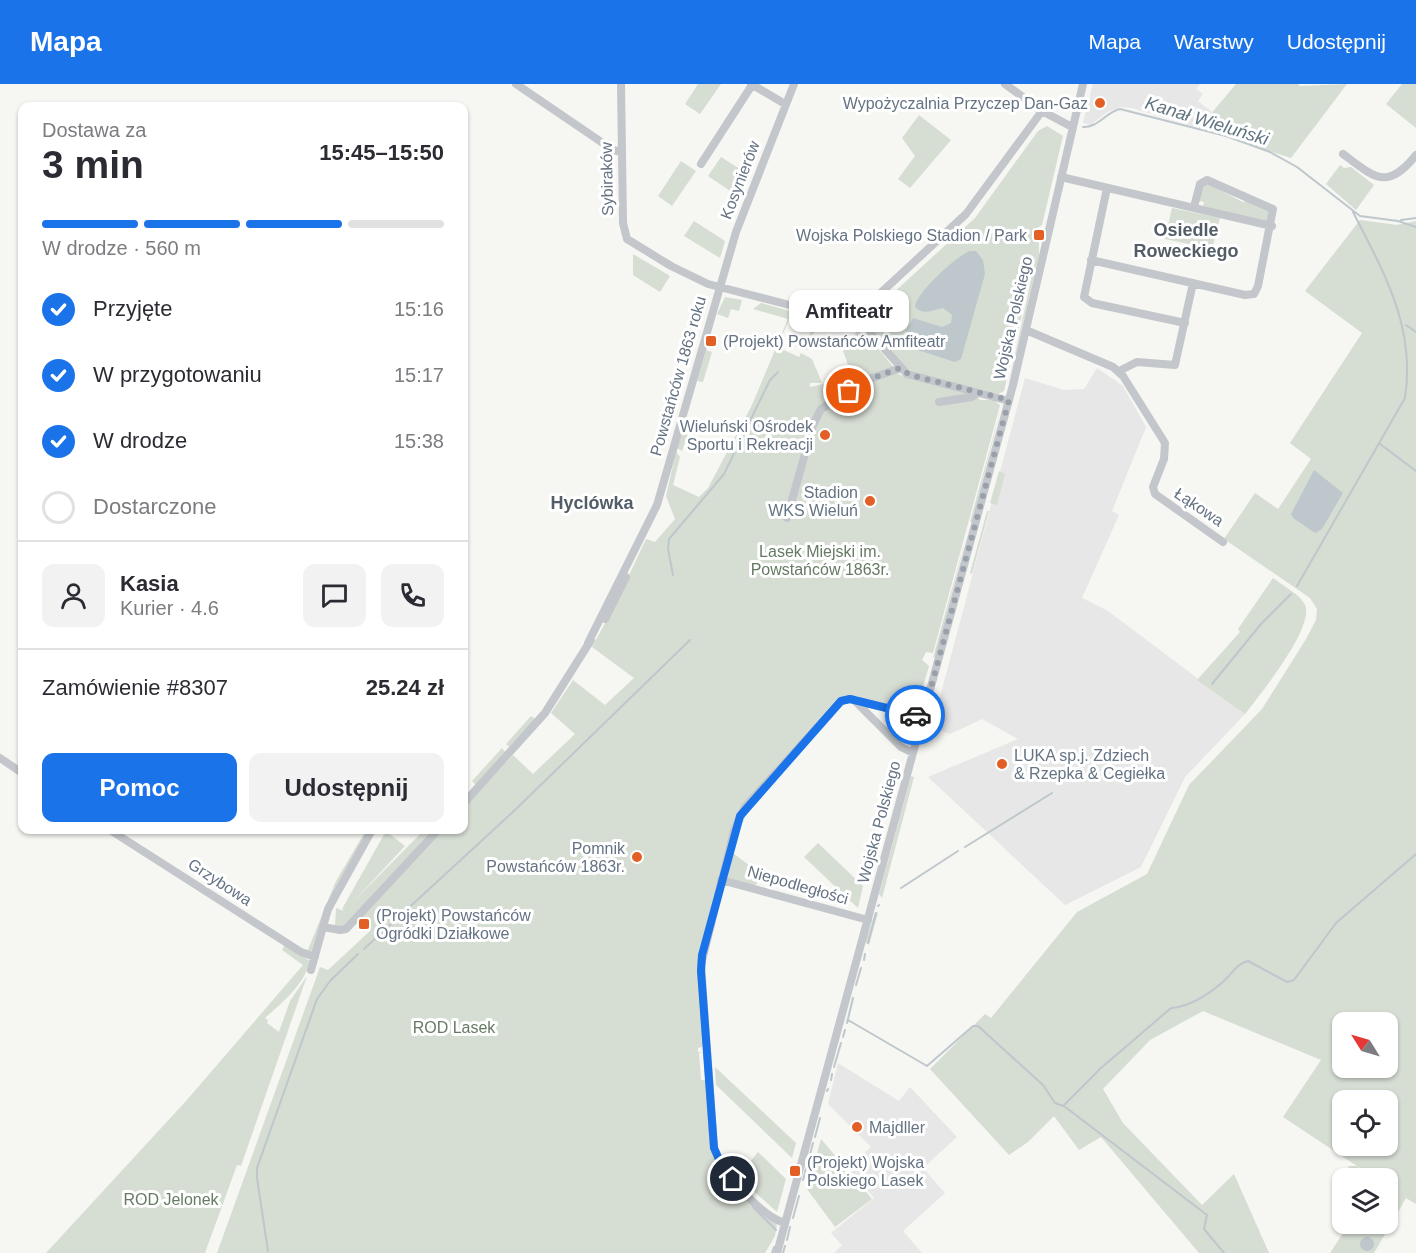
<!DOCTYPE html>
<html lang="pl">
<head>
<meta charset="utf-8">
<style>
	:root { --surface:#fff; --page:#f2f2f3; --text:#2b2b33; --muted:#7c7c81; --line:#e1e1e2; --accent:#1a73e8 }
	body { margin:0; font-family:Arial,sans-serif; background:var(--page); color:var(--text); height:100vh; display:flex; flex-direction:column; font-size:22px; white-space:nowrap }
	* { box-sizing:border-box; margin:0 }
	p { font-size:20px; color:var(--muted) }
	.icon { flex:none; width:33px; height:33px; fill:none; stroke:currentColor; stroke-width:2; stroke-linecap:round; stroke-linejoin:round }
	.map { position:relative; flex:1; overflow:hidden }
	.side { position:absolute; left:18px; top:18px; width:450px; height:732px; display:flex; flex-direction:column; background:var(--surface); border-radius:12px; box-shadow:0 2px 4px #0004 }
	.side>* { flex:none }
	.needle { width:39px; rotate:307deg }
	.tools { position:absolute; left:1332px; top:928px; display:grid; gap:12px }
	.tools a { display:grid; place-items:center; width:66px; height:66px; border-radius:12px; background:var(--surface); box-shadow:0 2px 4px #0004; font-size:30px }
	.pin { position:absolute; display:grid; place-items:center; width:51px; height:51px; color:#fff; margin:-26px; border:3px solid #fff; border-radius:50%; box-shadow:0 2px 6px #0007 }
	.courier { position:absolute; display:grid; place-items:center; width:60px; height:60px; margin:-30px; border:4px solid #1a73e8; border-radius:50%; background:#fff; color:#222; box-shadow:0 2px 8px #0007 }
	.bubble { position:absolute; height:42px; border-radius:12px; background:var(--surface); box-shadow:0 2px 4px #0004; font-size:20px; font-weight:600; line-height:42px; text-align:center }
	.head em { font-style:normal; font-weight:600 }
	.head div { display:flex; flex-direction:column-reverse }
	.head { display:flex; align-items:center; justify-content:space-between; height:102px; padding:0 24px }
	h1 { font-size:39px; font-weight:600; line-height:45px }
	.bar { display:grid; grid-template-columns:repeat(4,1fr); gap:9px 6px; align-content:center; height:72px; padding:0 24px }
	.bar i { height:8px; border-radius:4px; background:var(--line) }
	.bar .selected { background:var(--accent) }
	.bar p { grid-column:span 4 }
	.line { display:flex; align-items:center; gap:15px; padding:0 24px; border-top:2px solid var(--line) }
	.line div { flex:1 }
	.round { display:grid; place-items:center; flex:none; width:63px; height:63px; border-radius:12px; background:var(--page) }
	ol { padding:0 24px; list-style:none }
	li { display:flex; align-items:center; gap:18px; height:66px }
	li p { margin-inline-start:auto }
	li .icon { padding:6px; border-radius:50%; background:var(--accent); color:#fff; stroke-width:4 }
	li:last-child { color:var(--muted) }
	li i { width:33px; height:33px; border:3px solid var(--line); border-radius:50% }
	.button { display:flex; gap:12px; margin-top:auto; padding:12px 24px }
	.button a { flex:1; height:69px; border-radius:12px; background:var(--accent); color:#fff; font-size:24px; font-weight:600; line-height:69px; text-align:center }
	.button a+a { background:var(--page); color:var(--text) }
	header { display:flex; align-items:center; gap:36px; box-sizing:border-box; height:84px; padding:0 30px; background:var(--accent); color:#fff }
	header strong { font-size:28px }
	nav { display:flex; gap:33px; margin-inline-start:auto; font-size:21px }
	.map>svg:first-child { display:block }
</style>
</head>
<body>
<header>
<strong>Mapa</strong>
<nav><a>Mapa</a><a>Warstwy</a><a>Udostępnij</a></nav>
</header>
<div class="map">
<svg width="1416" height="1169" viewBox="0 0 1416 1169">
	<rect width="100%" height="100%" fill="#f6f6f2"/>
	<!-- built -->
	<path fill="#e6e7e6" d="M1093,0h107l-4,5 7,5 -5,7 14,11 -13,16 -67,-20 -12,-1 -13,5 -16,13 -8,-2z
		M1097,284l26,18 23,41 -34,84 7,4 -37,83 26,13 137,103 -60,63 -44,90 -76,38 -137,-128 90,-38 -36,-20 -32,15 -18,-7 93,-349 39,12 20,-1z
		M838,979l61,38 11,-14 47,50 -34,31 22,25 -42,38 19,22h-88l8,-8 -11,-12 43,-35 -26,-30 23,-21 -43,-43z"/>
	<!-- green -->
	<path fill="#d6ddd3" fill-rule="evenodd" d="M698,0h23l-21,30 -15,-10z
		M1236,0h62l2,2 47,-2 -56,74 -92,-30z
		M1402,0h14v44l-30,-24z
		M919,31l32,25 -41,48 -12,-9 17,-23 -13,-18z
		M1047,42l16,10 -21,89 -5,3 -3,10 5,5v12l-32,137 31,-145 -34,144 -6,3 -84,-21 -8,-5 -39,-44 -1,-6 109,-100 63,-87z
		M721,73l27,17 -9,23 -31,-21z
		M681,77l15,10 -24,35 -14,-10z
		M1340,81l4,3 7,-1 23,18 -18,25 -30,-26z
		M1206,100c15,5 24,12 37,18l6,-2 22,10 -4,12 -64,-16 1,-4 -5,-1 3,-15z
		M1172,124l48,10 -8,31 -47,-10z
		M1360,136l37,5 19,-4v983l-10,-6 -32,55h-44l19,-29h39v-45h-38l-4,-4 3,-9h7l16,10 -89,-59 38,-57 -118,-49 -53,29 -47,49 20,34 79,82 32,-31 35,79h-70l-98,-116 -22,13 -25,-34 -26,26 -19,13 -79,-86 55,-55 6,4 86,-106 70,-38 42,-89 73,-76 44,-70 10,-19 1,-11 -7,-11 -86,-59 31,-46 23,16 33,-50 -21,-16 72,-110 -57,-42zM1342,939h46v45h-46zM1342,1017h46v45h-46z
		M694,137l31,20 -5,17 -36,-22z
		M633,170l37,22 -10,16 -27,-17z
		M725,213l17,3 -3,11 -8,-2 -3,9 -11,-4z
		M761,219l43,12 -1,8 -14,-3 -12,27 22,10 2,-4 11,6 10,24h-12v4l46,-11 2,-5 -10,-6 -5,-14 17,-24 40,48 70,19 11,6h12l7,5 -67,248 -7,-1 -4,8 7,6 -13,46 -65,-17 -14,4 -96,109 -14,36 -28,115 4,82 -1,6 -4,1v4h5l-4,1 2,27h6l9,81 -4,6h8l57,58 -2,11 -10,17h-548l103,-286 8,3 43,-40 -11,-12 83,-88h21v-22l49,-53 20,19 42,-40 -24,-21 22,-33 32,25 29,-27 -42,-31 24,-44 30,-64 9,3 20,-23 -9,-23 10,-44 4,5 -7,28 26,12 9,-9 44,-83 36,-86 -35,-10z
		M815,237l12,4c-9,7 -22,7 -16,25l-8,-1 9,-20 -3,-5z
		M706,266l6,2 -9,30 -6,-1z
		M1002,320l-30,118h-2z
		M684,339l7,2 -9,26 -5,-3z
		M999,387l6,3 -8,31 -7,-2z
		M987,427h2l-17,63 -2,-1z
		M968,446l-32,125 -3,3z
		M1273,494c10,8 27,16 32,27 10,22 -46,91 -60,109l-48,-34 43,-48 -2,-3z
		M531,632l4,3 -26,28 -3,-3z
		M502,664l4,5 -30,32 -4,-4z
		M911,692l3,1 -32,121 -3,-4z
		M366,746h5l-59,122h-5l29,-71z
		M424,746l5,4 -85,93 -9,-1 1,-18 8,3 -2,-2 44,-78 19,15 -53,57z
		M818,759l45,43 -5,22 -54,-51z
		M733,769l29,22 -7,11 -28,-8z
		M875,828l3,1 -9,32 -4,-3z
		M285,861l25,16c-6,24 -27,41 -45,57l3,2 -1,3 12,9 11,-31 17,-25 -66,190 -4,-1 -32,88h-159l140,-152 117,-136 -21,-15z
		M715,983l81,76 -4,15 -76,-73z
		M821,1055l51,60 -37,28 -28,-38z
		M758,1068l28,27 -9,33 -39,-35z"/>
	<!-- water -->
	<path fill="#bec7cc" d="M970,167h6l7,9 2,14 -24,85 -6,3 -50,-16 1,-15 7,-13 29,9 9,-4 1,-8 -9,-7c-11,2 -19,8 -28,-1 1,-14 41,-51 55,-56z
		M1314,386l29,23 -21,36 -7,4 -22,-15 -2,-4z
		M1360 1160a7 7 0 1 1 14 0a7 7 0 1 1-14 0Z"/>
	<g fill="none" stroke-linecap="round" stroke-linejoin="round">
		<!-- stream -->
		<path stroke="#bec7cc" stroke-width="2" d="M1083,43c15,1 23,-15 37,-18l106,27 44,16 27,15 63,49 38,5 18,6
			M1401,136l15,-2
			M1406,241l10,7
			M1380,360l36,27
			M673,491l-5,-26 1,-10 55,-65 46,-94 8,-8
			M1297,502l108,-188c11,-71 -21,-125 -52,-186
			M1212,600l49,-60 30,-30
			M965,763l87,-54
			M901,804l57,-37
			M878,822l1,-1
			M868,859l8,-30
			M364,865l152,-140 174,-169
			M864,876l1,-6
			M856,901l5,-17
			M848,936l79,46 46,-40h5l65,59 12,18 8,3 38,-38 70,-60c19,-1 40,-15 55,-29 8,-8 11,-15 22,-18l39,21 7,-2 42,-57 80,-69
			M847,939l6,-25
			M843,953l2,-7
			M834,983l7,-24
			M831,996l1,-6
			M827,1007l1,-2
			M1064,1022l143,109 -3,14 20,24
			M815,1053l5,-19
			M723,1093l13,13
			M803,1096l10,-37
			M753,1123l23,23
			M793,1134l6,-22
			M787,1156l3,-13
			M268,1167l-11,-73v-10l60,-169 13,-18 28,-27
			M772,1169l2,-6
			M783,1169l2,-7"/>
		<!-- minor -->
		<path stroke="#c3c6ca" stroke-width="8" d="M516,0l97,66 9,2
			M621,0l2,139 4,16 44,27 37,18 136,35 15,-6 107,-99 76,-103
			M751,0l34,20
			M1005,0l37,27 30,16
			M1343,70c32,24 44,37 73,1
			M701,80l51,-79
			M1061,93l211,49
			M1107,104l-23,109 8,6 93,20
			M1091,176l154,35 9,-1 4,-8 15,-77 -66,-29 -7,4 -6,23
			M855,232l52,58 102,27
			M1026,246l87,37 10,9 42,67 -1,16 -11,28 2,7 68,48
			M1119,287l18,-9 38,3 18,-82
			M939,318l33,-5 6,-4
			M787,434l26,-93 8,-16 46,-29 33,-12
			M605,535l21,-42
			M588,559l69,-138 79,-273 58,-148
			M854,616l47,47 12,6
			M0,674l22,15
			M464,719l81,-90 46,-73
			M110,746l191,122 14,5
			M721,796l147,40
			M323,843l17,3 6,-1 92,-99
			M311,886l17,-61 44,-79
			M785,1139c-23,-6 -64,-52 -71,-75l-13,-183 33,-134 11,-24 96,-106 9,-2 73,18
			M777,1169l236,-868 70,-301"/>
	</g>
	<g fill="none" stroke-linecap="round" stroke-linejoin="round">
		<!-- done -->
		<path stroke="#98a1aa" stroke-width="6" stroke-dasharray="0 10.8" d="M849,307l24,-13 27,-10 10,7 99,25 -86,317 -8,-2"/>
		<!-- route -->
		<path stroke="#1a73e8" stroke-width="8" d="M733,1095l-11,-13 -8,-18 -13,-177 1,-16 38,-139 101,-115 9,-2 65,16"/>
	</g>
	<!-- markers -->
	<g fill="#e26026" stroke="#fff" stroke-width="2">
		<circle cx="1100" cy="19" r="6"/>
		<rect x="1033" y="145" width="12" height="12" rx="3"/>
		<rect x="705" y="251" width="12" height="12" rx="3"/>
		<circle cx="825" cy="351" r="6"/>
		<circle cx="870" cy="417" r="6"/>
		<circle cx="1002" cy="680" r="6"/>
		<circle cx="637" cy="773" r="6"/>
		<rect x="358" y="834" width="12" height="12" rx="3"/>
		<circle cx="857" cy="1043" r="6"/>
		<rect x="789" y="1081" width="12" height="12" rx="3"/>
	</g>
	<g text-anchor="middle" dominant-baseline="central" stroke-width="6" stroke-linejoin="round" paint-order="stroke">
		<!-- poi labels -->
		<g font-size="16" fill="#657383" stroke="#fff" text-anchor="end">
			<text x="1088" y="19">Wypożyczalnia Przyczep Dan-Gaz</text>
			<text x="1027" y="151">Wojska Polskiego Stadion / Park</text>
			<text x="723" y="257" text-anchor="start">(Projekt) Powstańców Amfiteatr</text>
			<text x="813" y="342">Wieluński Ośrodek<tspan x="813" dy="18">Sportu i Rekreacji</tspan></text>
			<text x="858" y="408">Stadion<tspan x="858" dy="18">WKS Wieluń</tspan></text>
			<text x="1014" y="671" text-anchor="start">LUKA sp.j. Zdziech<tspan x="1014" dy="18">&amp; Rzepka &amp; Cegiełka</tspan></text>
			<text x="625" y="764">Pomnik<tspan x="625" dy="18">Powstańców 1863r.</tspan></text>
			<text x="376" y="831" text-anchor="start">(Projekt) Powstańców<tspan x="376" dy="18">Ogródki Działkowe</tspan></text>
			<text x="869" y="1043" text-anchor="start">Majdller</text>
			<text x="807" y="1078" text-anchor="start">(Projekt) Wojska<tspan x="807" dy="18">Polskiego Lasek</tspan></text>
		</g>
		<!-- street labels -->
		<g font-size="16" fill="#657383" stroke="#fff">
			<text transform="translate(607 95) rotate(-91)">Sybiraków</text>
			<text transform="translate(740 96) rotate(-69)">Kosynierów</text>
			<text transform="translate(1013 234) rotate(-77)">Wojska Polskiego</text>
			<text transform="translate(678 292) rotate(-74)">Powstańców 1863 roku</text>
			<text transform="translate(1199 423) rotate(34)">Łąkowa</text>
			<text transform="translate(879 738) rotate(-75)">Wojska Polskiego</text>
			<text transform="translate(220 798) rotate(33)">Grzybowa</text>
			<text transform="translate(798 801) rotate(16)">Niepodległości</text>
		</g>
		<!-- park labels -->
		<g font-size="16" fill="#677a64" stroke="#fff">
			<text x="820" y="467">Lasek Miejski im.<tspan x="820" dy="18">Powstańców 1863r.</tspan></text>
			<text x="454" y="943">ROD Lasek</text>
			<text x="171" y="1115">ROD Jelonek</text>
		</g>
		<!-- water labels -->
		<g font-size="18" font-style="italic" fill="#607580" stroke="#fff">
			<text transform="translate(1207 37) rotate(17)">Kanał Wieluński</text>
		</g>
		<!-- neighbourhood labels -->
		<g font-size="18" font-weight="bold" fill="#535d68" stroke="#fff">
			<text x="1186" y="146">Osiedle<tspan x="1186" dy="21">Roweckiego</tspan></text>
			<text x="592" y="419">Hyclówka</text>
		</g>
	</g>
</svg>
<div class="tools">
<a><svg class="needle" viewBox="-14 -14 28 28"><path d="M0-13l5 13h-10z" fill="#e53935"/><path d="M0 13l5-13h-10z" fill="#7c7c81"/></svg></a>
<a><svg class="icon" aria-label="locate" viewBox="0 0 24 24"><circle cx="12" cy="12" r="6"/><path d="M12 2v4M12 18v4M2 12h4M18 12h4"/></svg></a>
<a><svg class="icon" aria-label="layers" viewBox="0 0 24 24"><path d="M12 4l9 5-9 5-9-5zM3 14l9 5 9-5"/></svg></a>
</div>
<div class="pin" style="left:849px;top:307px;background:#ea580c"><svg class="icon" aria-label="bag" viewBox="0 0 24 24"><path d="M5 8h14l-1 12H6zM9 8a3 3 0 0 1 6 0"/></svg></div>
<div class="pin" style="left:733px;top:1095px;background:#1f2937"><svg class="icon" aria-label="home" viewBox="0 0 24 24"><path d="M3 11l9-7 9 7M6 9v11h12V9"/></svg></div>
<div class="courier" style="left:915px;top:631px"><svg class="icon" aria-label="car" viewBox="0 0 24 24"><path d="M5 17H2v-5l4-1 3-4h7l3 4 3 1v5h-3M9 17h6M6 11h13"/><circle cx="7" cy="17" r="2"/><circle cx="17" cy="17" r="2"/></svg></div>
<div class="bubble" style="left:789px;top:206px;width:120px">Amfiteatr</div>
<section class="side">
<div class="head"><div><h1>3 min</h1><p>Dostawa za</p></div><em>15:45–15:50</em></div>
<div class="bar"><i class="selected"></i><i class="selected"></i><i class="selected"></i><i></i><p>W drodze · 560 m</p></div>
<ol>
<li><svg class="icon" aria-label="check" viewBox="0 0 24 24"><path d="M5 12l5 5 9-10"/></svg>Przyjęte<p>15:16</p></li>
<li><svg class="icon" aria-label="check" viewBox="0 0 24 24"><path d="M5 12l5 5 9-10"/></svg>W przygotowaniu<p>15:17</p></li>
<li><svg class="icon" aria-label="check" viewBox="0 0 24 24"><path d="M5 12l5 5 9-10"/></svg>W drodze<p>15:38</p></li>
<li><i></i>Dostarczone</li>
</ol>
<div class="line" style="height:108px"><a class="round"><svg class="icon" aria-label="person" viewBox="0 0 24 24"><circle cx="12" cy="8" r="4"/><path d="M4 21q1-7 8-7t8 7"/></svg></a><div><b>Kasia</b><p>Kurier · 4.6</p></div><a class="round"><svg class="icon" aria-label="chat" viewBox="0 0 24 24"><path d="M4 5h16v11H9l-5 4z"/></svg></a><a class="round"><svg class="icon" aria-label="phone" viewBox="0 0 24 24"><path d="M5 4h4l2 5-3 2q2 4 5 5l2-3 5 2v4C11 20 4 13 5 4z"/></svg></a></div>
<div class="line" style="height:78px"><div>Zamówienie #8307</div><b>25.24 zł</b></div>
<div class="button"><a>Pomoc</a><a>Udostępnij</a></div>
</section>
</div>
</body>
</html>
